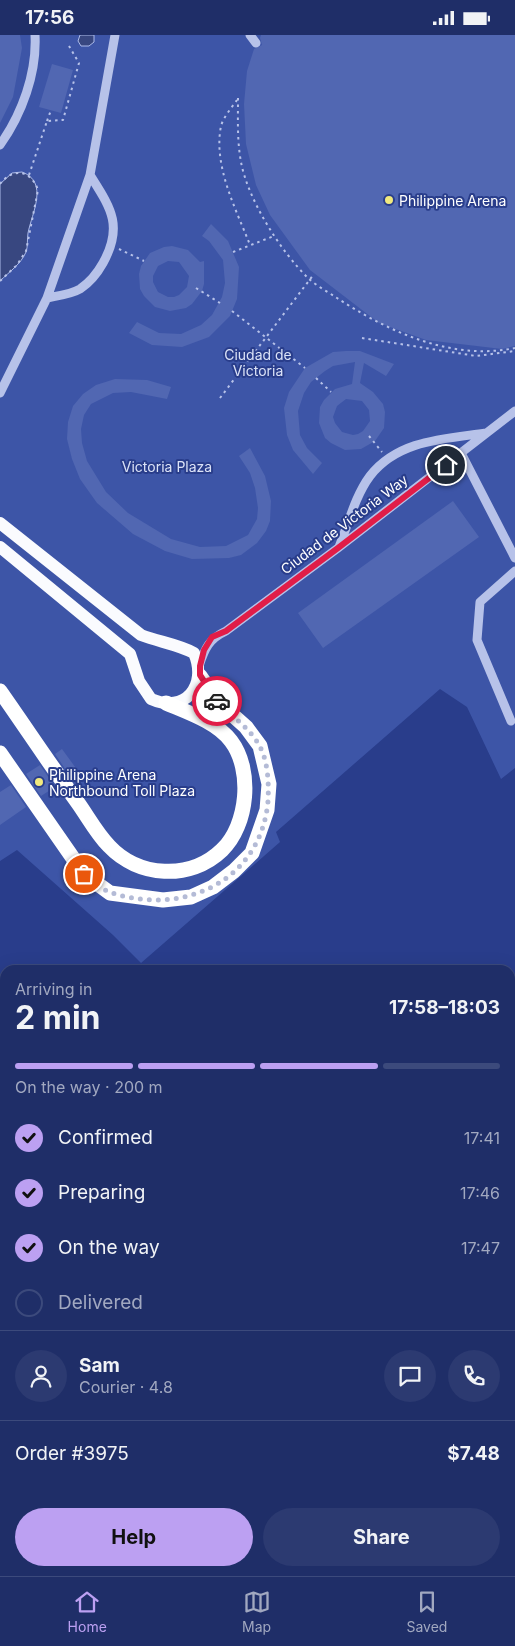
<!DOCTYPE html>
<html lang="en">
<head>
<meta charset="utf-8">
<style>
	:root { --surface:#1f2e68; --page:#2c3a71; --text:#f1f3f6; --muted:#a1a8c0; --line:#3c4a7c; --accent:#bca0f2 }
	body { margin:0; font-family:Inter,sans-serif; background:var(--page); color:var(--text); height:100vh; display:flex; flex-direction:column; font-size:19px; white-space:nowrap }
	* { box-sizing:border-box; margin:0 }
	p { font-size:16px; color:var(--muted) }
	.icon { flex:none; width:28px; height:28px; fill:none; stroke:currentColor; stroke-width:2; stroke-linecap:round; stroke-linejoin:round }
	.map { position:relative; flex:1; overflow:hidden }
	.sheet { position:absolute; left:0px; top:930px; width:515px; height:611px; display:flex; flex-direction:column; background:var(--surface); border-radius:15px 15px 0 0; box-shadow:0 5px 20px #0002,0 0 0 1px var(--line) }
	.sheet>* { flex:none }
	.pin { position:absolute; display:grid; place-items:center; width:42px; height:42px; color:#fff; margin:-21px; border:2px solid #fff; border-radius:50%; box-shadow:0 1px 5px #0007 }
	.courier { position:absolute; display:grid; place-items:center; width:50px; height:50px; margin:-25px; border:4px solid #e11d48; border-radius:50%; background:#fff; color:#222; box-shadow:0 1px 6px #0007 }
	.overview em { font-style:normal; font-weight:700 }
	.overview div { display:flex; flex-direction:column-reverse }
	.overview { display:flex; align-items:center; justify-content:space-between; height:85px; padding:0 15px }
	h1 { font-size:32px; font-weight:700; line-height:38px }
	.bar { display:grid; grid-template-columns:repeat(4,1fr); gap:8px 5px; align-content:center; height:60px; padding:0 15px }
	.bar i { height:6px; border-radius:4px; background:var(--line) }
	.bar .selected { background:var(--accent) }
	.bar p { grid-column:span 4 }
	.line { display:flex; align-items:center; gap:12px; padding:0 15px; border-top:1px solid var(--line) }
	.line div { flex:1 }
	.round { display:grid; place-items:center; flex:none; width:52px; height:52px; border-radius:26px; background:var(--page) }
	ol { padding:0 15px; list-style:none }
	li { display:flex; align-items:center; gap:15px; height:55px }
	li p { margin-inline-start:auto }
	li .icon { padding:5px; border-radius:50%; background:var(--accent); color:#111; stroke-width:4 }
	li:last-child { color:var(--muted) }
	li i { width:28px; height:28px; border:2px solid var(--line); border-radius:50% }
	.action { display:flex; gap:10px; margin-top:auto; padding:10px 15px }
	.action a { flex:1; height:58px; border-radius:30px; background:var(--accent); color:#111; font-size:20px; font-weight:700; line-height:58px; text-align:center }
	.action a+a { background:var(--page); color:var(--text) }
	.status { display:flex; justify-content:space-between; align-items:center; height:35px; padding:0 25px; background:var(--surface); direction:ltr }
	.status svg { height:14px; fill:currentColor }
	.tab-bar { display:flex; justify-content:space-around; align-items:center; height:70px; border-top:1px solid var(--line); background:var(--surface); font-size:14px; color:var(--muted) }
	.tab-bar a { display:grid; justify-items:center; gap:2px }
	.tab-bar .selected { color:var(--accent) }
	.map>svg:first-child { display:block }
</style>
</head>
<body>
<div class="status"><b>17:56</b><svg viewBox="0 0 49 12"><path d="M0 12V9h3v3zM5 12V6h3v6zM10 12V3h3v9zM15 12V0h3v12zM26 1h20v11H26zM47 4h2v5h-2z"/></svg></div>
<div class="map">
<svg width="515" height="1541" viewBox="0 0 515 1541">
	<rect width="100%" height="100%" fill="#293d8b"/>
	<!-- green -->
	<path fill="#3d55a7" d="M0,0h515v733l-14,11 -34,-72 -27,-18 -164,143 4,10 -139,121 -28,-28 -96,-85 -17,11z
		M515,1021v112l-5,5v-114z"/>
	<!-- water -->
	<path fill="#384780" stroke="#acbbea" d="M80,0h14v7l-5,4h-8l-3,-5z
		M22,137c27,10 10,41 6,61 -1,6 0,14 -2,19 -5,12 -17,20 -26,29v-97l12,-11z"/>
	<!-- building -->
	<path fill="#5167b2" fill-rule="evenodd" d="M0,0h20l2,13 -9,49 -13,26z
		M261,0h254v311l-13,3 -76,-9 -47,-17 -69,-53 -40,-55 -14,-30 -10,-41 -2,-40 3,-33 7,-22 8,-4 -2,-7z
		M52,29l21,6 -12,43 -22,-6z
		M211,189l17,17 11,26 -2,32 -7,17 -21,21 -27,10 -30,-2 -23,-12 8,-11 22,11 22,1 20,-9 11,-10 10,-18 3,-14 -2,-23 -14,-19 -7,-5z
		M172,211l16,4 12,12 4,-1v23l-2,7 -10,13 -6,4 -16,3 -15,-4 -11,-11 -4,-7 -1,-15 2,-8 9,-13 14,-6zM168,226l11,1 10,14 -2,11 -8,8 -5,2h-6l-10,-5 -5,-10v-6l5,-10z
		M346,316h14l34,13 -8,12 -22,-13 -4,20 13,9 10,12 2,8 -1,16 -9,13 -14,8 -16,1 -14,-7 -6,-5 -6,-15 1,-16 4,-7 11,-11 17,-5 3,-22 -22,4 -8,5 -14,11 -7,11 -6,18 2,24 7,13 15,15 -9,11 -20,-24 -6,-15 -3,-27 5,-16 16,-24 28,-16zM346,364l16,2 7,9 1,11 -7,10 -5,3 -5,1 -11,-3 -7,-9 -2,-6 4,-11z
		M115,344l32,1 24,7 -4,12 -36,-7 -18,1 -22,11 -7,11 -3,14 1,14 5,18 19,31 22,21 43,26 29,8 26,-1 22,-11 9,-16 1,-11 -3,-20 -5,-15 -11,-17 11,-8 15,28 6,25 -1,20 -4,10 -9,12 -16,12 -12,3 -37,1 -27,-8 -32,-17 -36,-31 -17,-24 -8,-20 -5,-20 1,-17 5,-16 10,-12 13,-9z
		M453,466l26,36 -156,111 -25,-35z
		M62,714l16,22 -8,5 -15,-22z
		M40,730l15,22 -14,9 -15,-22z
		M11,750l15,22 -26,18v-33z"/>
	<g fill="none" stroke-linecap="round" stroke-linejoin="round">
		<!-- path -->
		<path stroke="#b7c2e9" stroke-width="2" stroke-dasharray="2.5 4" stroke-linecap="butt" d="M238,63c0,21 -1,43 3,64 7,38 40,90 68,117 8,7 19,13 28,19 52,34 115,63 178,50
			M237,65c-5,7 -14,18 -16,26 -8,40 15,83 29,119
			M47,86l4,-11
			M29,140l18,-54 16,-1 16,-57 -10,-17
			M0,149c13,-17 31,-14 38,6l-12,61 -9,14 -17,16
			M119,214l25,12
			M233,217l41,-16
			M196,253l24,15
			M232,276l73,57
			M362,303l114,18 39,-5
			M316,343l15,14
			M220,363l94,-124
			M369,401l13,16"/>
		<!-- minor -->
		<path stroke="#b7c2e9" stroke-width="9" d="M250,0l6,8
			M0,110c22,-31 37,-72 35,-110
			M47,263c10,-2 25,-4 33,-9 9,-6 18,-17 23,-26 21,-38 7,-56 -13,-88
			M0,358l47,-95 43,-123 25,-140
			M461,418l54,105
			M339,512c9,-22 16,-51 31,-71 28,-36 74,-37 116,-43
			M199,631c6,-18 10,-27 27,-35l112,-83 177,-137
			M511,686l-34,-81 3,-38 35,-31
			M510,1151l5,-3
			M0,1376l5,-3
			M0,1475l5,-2
			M0,1534l10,7
			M227,1536l11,5"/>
		<!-- major -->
		<path stroke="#fafbfe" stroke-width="12" d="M0,488l141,112c18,7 36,9 53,18 14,33 -9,61 -43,46l-12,-18 -9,-27 -130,-107"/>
		<!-- highway -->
		<path stroke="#fff" stroke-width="15" d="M0,656c26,37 51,75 78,112 10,14 19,31 31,43 29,31 81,35 113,4 26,-25 31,-80 9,-109 -14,-19 -44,-29 -65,-38
			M0,718l84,121 26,19 53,7 28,-3 22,-10 21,-16 18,-18 15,-43 2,-26 -9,-38 -14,-19 -28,-25 -18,-26
			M0,1191l5,4
			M0,1234l5,4
			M369,1536l6,5
			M419,1536l6,5"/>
	</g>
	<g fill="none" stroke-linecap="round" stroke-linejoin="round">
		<!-- done -->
		<path stroke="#b4bbd6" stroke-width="5" stroke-dasharray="0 9" d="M84,839c8,6 18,16 28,19 72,23 149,-12 156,-92 1,-18 0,-41 -9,-56 -10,-18 -28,-29 -42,-44"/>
		<!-- route -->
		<path stroke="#e11d48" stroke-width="6" d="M217,666l-17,-26v-9l4,-16 8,-13 14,-6 112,-83 108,-83"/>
	</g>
	<!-- markers -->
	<g fill="#f1e97e" stroke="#293d8b" stroke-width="2">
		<circle cx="389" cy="165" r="5"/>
		<circle cx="39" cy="747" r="5"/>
	</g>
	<g text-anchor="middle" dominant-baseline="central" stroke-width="4" stroke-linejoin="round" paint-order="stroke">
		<!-- poi labels -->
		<g font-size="14" fill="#fff" stroke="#293d8b" text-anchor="start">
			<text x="399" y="165">Philippine Arena</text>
			<text x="49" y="739">Philippine Arena<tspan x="49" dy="16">Northbound Toll Plaza</tspan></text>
		</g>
		<!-- park labels -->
		<g font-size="14" fill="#dbe2f7" stroke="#293d8b">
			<text x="258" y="319">Ciudad de<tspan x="258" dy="16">Victoria</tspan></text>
			<text x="167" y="431">Victoria Plaza</text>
		</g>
		<!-- street labels -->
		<g font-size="14" fill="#fff" stroke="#293d8b">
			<text transform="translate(344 489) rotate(-37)">Ciudad de Victoria Way</text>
		</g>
	</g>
</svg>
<div class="pin" style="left:84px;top:839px;background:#ea580c"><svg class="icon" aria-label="bag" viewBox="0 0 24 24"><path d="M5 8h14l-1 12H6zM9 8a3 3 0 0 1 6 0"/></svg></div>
<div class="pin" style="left:446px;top:430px;background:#1f2937"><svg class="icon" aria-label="home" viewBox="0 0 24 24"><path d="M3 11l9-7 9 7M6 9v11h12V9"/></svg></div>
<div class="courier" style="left:217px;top:666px"><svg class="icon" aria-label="car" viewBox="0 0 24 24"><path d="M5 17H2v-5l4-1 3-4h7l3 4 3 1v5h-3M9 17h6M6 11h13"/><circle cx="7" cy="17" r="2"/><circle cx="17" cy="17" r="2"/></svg></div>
<section class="sheet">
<div class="overview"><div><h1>2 min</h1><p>Arriving in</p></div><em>17:58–18:03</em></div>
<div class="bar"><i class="selected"></i><i class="selected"></i><i class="selected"></i><i></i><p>On the way · 200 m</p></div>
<ol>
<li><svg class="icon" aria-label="check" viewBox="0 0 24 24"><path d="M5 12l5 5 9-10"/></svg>Confirmed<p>17:41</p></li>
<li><svg class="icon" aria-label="check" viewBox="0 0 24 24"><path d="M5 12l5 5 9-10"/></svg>Preparing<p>17:46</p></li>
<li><svg class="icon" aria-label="check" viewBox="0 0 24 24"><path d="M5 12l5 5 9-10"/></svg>On the way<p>17:47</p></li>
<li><i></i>Delivered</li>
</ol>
<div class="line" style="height:90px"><a class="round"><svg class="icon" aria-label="person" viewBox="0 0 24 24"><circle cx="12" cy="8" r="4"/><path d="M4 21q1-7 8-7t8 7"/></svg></a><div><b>Sam</b><p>Courier · 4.8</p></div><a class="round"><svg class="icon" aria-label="chat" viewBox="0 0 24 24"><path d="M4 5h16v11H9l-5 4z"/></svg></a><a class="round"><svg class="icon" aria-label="phone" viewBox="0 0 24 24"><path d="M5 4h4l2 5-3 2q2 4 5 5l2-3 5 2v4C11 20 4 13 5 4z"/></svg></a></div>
<div class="line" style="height:65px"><div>Order #3975</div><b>$7.48</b></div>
<div class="action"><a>Help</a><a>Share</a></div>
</section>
</div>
<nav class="tab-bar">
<a class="selected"><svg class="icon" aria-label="home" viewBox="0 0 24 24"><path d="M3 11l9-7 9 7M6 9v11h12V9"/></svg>Home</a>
<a><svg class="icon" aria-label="map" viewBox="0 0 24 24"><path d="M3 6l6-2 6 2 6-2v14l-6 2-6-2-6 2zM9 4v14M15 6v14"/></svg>Map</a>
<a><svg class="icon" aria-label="saved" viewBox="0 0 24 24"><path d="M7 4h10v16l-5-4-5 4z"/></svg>Saved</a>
</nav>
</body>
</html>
